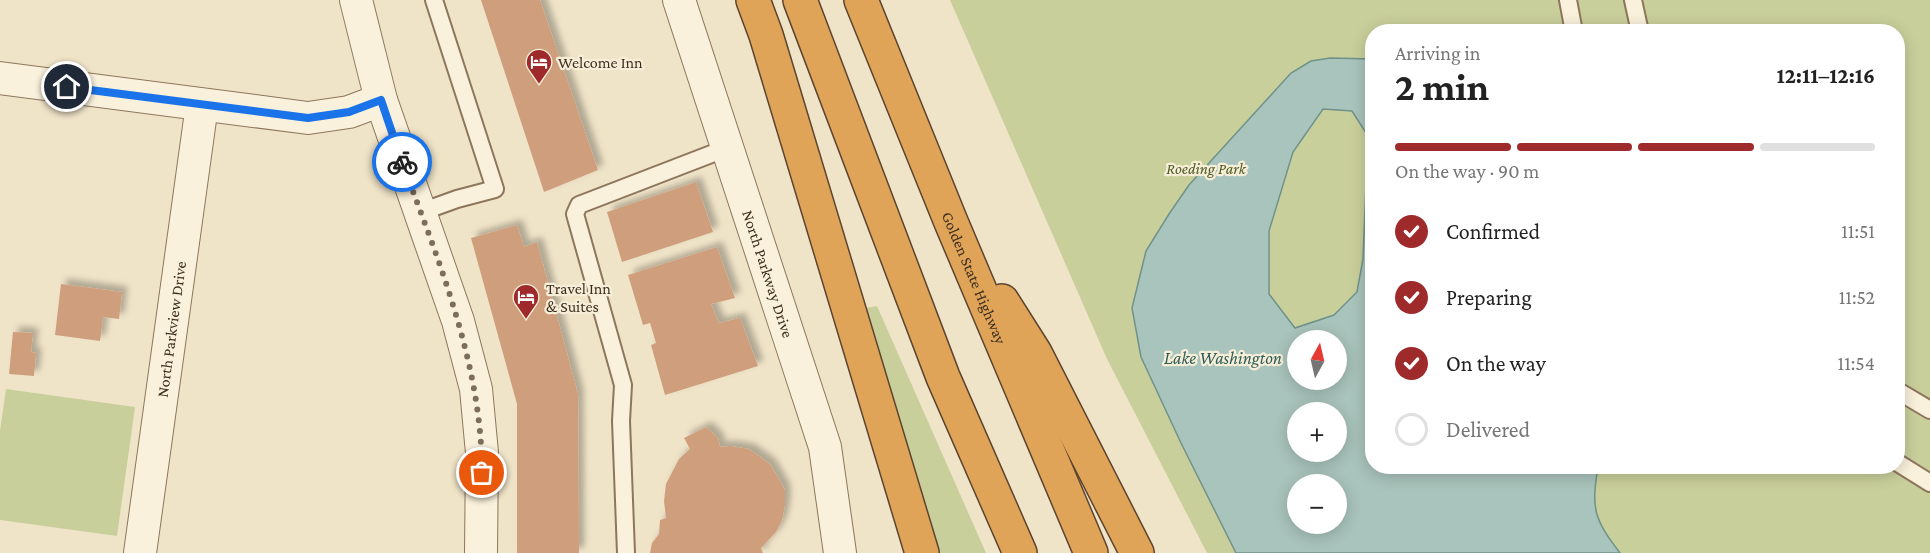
<!DOCTYPE html>
<html lang="en">
<head>
<meta charset="utf-8">
<style>
	:root { --surface:#fff; --page:#f2f2f2; --text:#222; --muted:#767676; --line:#e0e0e0; --accent:#9e2a2b }
	body { margin:0; font-family:"Crimson Pro",serif; background:var(--page); color:var(--text); height:100vh; display:flex; flex-direction:column; font-size:22px; white-space:nowrap }
	* { box-sizing:border-box; margin:0 }
	p { font-size:20px; color:var(--muted) }
	.icon { flex:none; width:33px; height:33px; fill:none; stroke:currentColor; stroke-width:2; stroke-linecap:round; stroke-linejoin:round }
	.map { position:relative; flex:1; overflow:hidden }
	.details { position:absolute; left:1365px; top:24px; width:540px; height:450px; display:flex; flex-direction:column; background:var(--surface); border-radius:24px; box-shadow:0 3px 15px #0003 }
	.details>* { flex:none }
	.needle { width:39px; rotate:8deg }
	.fabs { position:absolute; left:1287px; top:330px; display:grid; gap:12px }
	.fabs a { display:grid; place-items:center; width:60px; height:60px; border-radius:50%; background:var(--surface); box-shadow:0 3px 15px #0003; font-size:30px }
	.pin { position:absolute; display:grid; place-items:center; width:51px; height:51px; color:#fff; margin:-26px; border:3px solid #fff; border-radius:50%; box-shadow:0 2px 6px #0007 }
	.courier { position:absolute; display:grid; place-items:center; width:60px; height:60px; margin:-30px; border:4px solid #1a73e8; border-radius:50%; background:#fff; color:#222; box-shadow:0 2px 8px #0007 }
	.summary em { font-style:normal; font-weight:700 }
	.summary div { display:flex; flex-direction:column-reverse }
	.summary { display:flex; align-items:center; justify-content:space-between; height:102px; padding:0 30px }
	h1 { font-size:39px; font-weight:700; line-height:45px }
	.bar { display:grid; grid-template-columns:repeat(4,1fr); gap:9px 6px; align-content:center; height:72px; padding:0 30px }
	.bar i { height:8px; border-radius:4px; background:var(--line) }
	.bar .on { background:var(--accent) }
	.bar p { grid-column:span 4 }
	ol { padding:0 30px; list-style:none }
	li { display:flex; align-items:center; gap:18px; height:66px }
	li p { margin-inline-start:auto }
	li .icon { padding:6px; border-radius:50%; background:var(--accent); color:#fff; stroke-width:4 }
	li:last-child { color:var(--muted) }
	li i { width:33px; height:33px; border:3px solid var(--line); border-radius:50% }
	.map>svg:first-child { display:block }
</style>
</head>
<body>
<div class="map">
<svg width="1930" height="553" viewBox="0 0 1930 553">
	<defs>
		<filter id="shadow"><feDropShadow dx="5.5" dy="-5.5" stdDeviation="3" flood-color="#0004"/></filter>
	</defs>
	<rect width="100%" height="100%" fill="#f0e4c8"/>
	<!-- green -->
	<path fill="#c9cf9b" fill-rule="evenodd" d="M950,0h980v553h-723l-100,-194zM1372,32h526v434h-526zM1298,340h38v40h-38zM1298,412h38v40h-38zM1298,484h38v40h-38z
		M877,306l109,247h-58l-80,-242z
		M6,389l129,18 -18,129 -117,-16v-89z"/>
	<!-- water -->
	<path fill="#a9c4bc" stroke="#6f938a" stroke-width="1.5" fill-rule="evenodd" d="M1330,58l42,1v407l226,1c-7,42 -4,52 22,86h-384l-55,-110 -40,-86 -9,-49 14,-57 23,-37 20,-29 102,-112 20,-12zM1323,109l29,2 16,25 -5,123 -6,33 -23,23 -39,13 -26,-34v-63l24,-79zM1298,340h38v40h-38zM1298,412h38v40h-38zM1298,484h38v40h-38z"/>
	<!-- building -->
	<path fill="#cf9f7d" filter="url(#shadow)" d="M481,0h59l58,170 -54,22z
		M696,182l17,50 -91,30 -15,-50z
		M517,225l7,22 13,-5 41,152 1,159h-62v-149l-46,-166z
		M717,247l18,51 -24,6 8,19 21,-5 18,48 -93,29 -14,-50 5,-2 -6,-20 -7,2 -15,-50z
		M61,284l61,8 -3,27 -16,-2 -3,24 -45,-6z
		M13,332l20,1 -2,19 5,1 -2,23 -25,-2z
		M706,427l12,11 2,9 10,-1 19,3 21,15 9,15 6,11v15l-3,15 -6,12 -15,16 2,5h-113l2,-10 7,-9 1,-14 6,-2 -2,-17 2,-17 13,-25 11,-10 -6,-11z"/>
	<g fill="none" stroke-linecap="round" stroke-linejoin="round">
		<!-- lane casing -->
		<g stroke="#8d765c" stroke-width="20">
			<path id="lane" d="M1568,0l6,32
				M1633,0l7,32
				M421,212l36,-13 38,-10 -61,-189
				M1898,391l32,19
				M1898,463l32,20
				M626,553l-5,-132 2,-36 -48,-171 4,-9 148,-57"/>
		</g>
		<!-- street casing -->
		<g stroke="#8d765c" stroke-width="34">
			<g id="street">
				<path d="M356,0l25,100 77,221 18,68 6,64 -1,100"/>
				<path id="s1" d="M679,0l146,447 15,106"/>
				<path d="M0,78l308,40 41,-6 32,-12"/>
				<path id="s2" d="M140,553l62,-448"/>
			</g>
		</g>
		<!-- highway casing -->
		<g stroke="#5b4430" stroke-width="36">
			<g id="highway">
				<path d="M753,0l13,35 156,518"/>
				<path d="M800,0l143,377 77,176"/>
				<path id="s3" d="M861,0l90,222 140,331"/>
				<path d="M1002,301l33,52 102,200"/>
			</g>
		</g>
		<!-- lane -->
		<use href="#lane" stroke="#faf1dc" stroke-width="16"/>
		<!-- street -->
		<use href="#street" stroke="#faf1dc" stroke-width="32"/>
		<!-- highway -->
		<use href="#highway" stroke="#e0a458" stroke-width="33"/>
	</g>
	<g fill="none" stroke-linecap="round" stroke-linejoin="round">
		<!-- done -->
		<path stroke="#7c6e5b" stroke-width="6" stroke-dasharray="0 10.8" d="M402,162c37,100 80,203 80,311"/>
		<!-- route -->
		<path stroke="#1a73e8" stroke-width="8" d="M67,87l241,31 41,-6 32,-12 21,62"/>
	</g>
	<!-- icons -->
	<defs>
		<g id="hotel-pin" transform="scale(1.35)"><path d="M0 17L-7.5 6A9.5 9.5 0 1 1 7.5 6Z" fill="#9e2a2b" stroke="#f7eed8"/><path d="M-6-4.5h1.5V1H6V5H4.5V3h-9V5H-6ZM-4 0a1.8 1.8 0 1 1 3.6 0ZM.5 0V-2.5h3Q6-2.5 6 0Z" fill="#fff"/></g>
	</defs>
	<g fill-rule="evenodd">
		<use href="#hotel-pin" x="539" y="62"/>
		<use href="#hotel-pin" x="526" y="297"/>
	</g>
	<g text-anchor="middle" dominant-baseline="central" stroke-width="4.5" stroke-linejoin="round" paint-order="stroke">
		<!-- poi labels -->
		<g font-size="16" fill="#3d2e20" stroke="#f7eed8" text-anchor="start">
			<text x="558" y="62">Welcome Inn</text>
			<text x="546" y="288">Travel Inn<tspan x="546" dy="18">&amp; Suites</tspan></text>
		</g>
		<!-- park labels -->
		<g font-size="16" font-style="italic" fill="#4d5a26" stroke="#f7eed8">
			<text x="1206" y="168">Roeding Park</text>
		</g>
		<!-- street labels -->
		<g font-size="16" fill="#3d2e20" stroke="#f7eed8">
			<text stroke="none"><textPath href="#s1" startOffset="288">North Parkway Drive</textPath></text>
			<text stroke="none"><textPath href="#s3" startOffset="300">Golden State Highway</textPath></text>
			<text stroke="none"><textPath href="#s2" startOffset="226">North Parkview Drive</textPath></text>
		</g>
		<!-- water labels -->
		<g font-size="18" font-style="italic" fill="#2f5d5a" stroke="#f7eed8">
			<text x="1223" y="358">Lake Washington</text>
		</g>
	</g>
</svg>
<div class="fabs">
<a><svg class="needle" viewBox="-14 -14 28 28"><path d="M0-13l5 13h-10z" fill="#e53935"/><path d="M0 13l5-13h-10z" fill="#767676"/></svg></a>
<a>+</a>
<a>−</a>
</div>
<div class="pin" style="left:482px;top:473px;background:#ea580c"><svg class="icon" aria-label="bag" viewBox="0 0 24 24"><path d="M5 8h14l-1 12H6zM9 8a3 3 0 0 1 6 0"/></svg></div>
<div class="pin" style="left:67px;top:87px;background:#1f2937"><svg class="icon" aria-label="home" viewBox="0 0 24 24"><path d="M3 11l9-7 9 7M6 9v11h12V9"/></svg></div>
<div class="courier" style="left:402px;top:162px"><svg class="icon" aria-label="bike" viewBox="0 0 24 24"><circle cx="6" cy="16" r="4"/><circle cx="18" cy="16" r="4"/><path d="M6 16l4-8h5l3 8M10 8l3 8H6M13 5h3"/></svg></div>
<section class="details">
<div class="summary"><div><h1>2 min</h1><p>Arriving in</p></div><em>12:11–12:16</em></div>
<div class="bar"><i class="on"></i><i class="on"></i><i class="on"></i><i></i><p>On the way · 90 m</p></div>
<ol>
<li><svg class="icon" aria-label="check" viewBox="0 0 24 24"><path d="M5 12l5 5 9-10"/></svg>Confirmed<p>11:51</p></li>
<li><svg class="icon" aria-label="check" viewBox="0 0 24 24"><path d="M5 12l5 5 9-10"/></svg>Preparing<p>11:52</p></li>
<li><svg class="icon" aria-label="check" viewBox="0 0 24 24"><path d="M5 12l5 5 9-10"/></svg>On the way<p>11:54</p></li>
<li><i></i>Delivered</li>
</ol>
</section>
</div>
</body>
</html>
